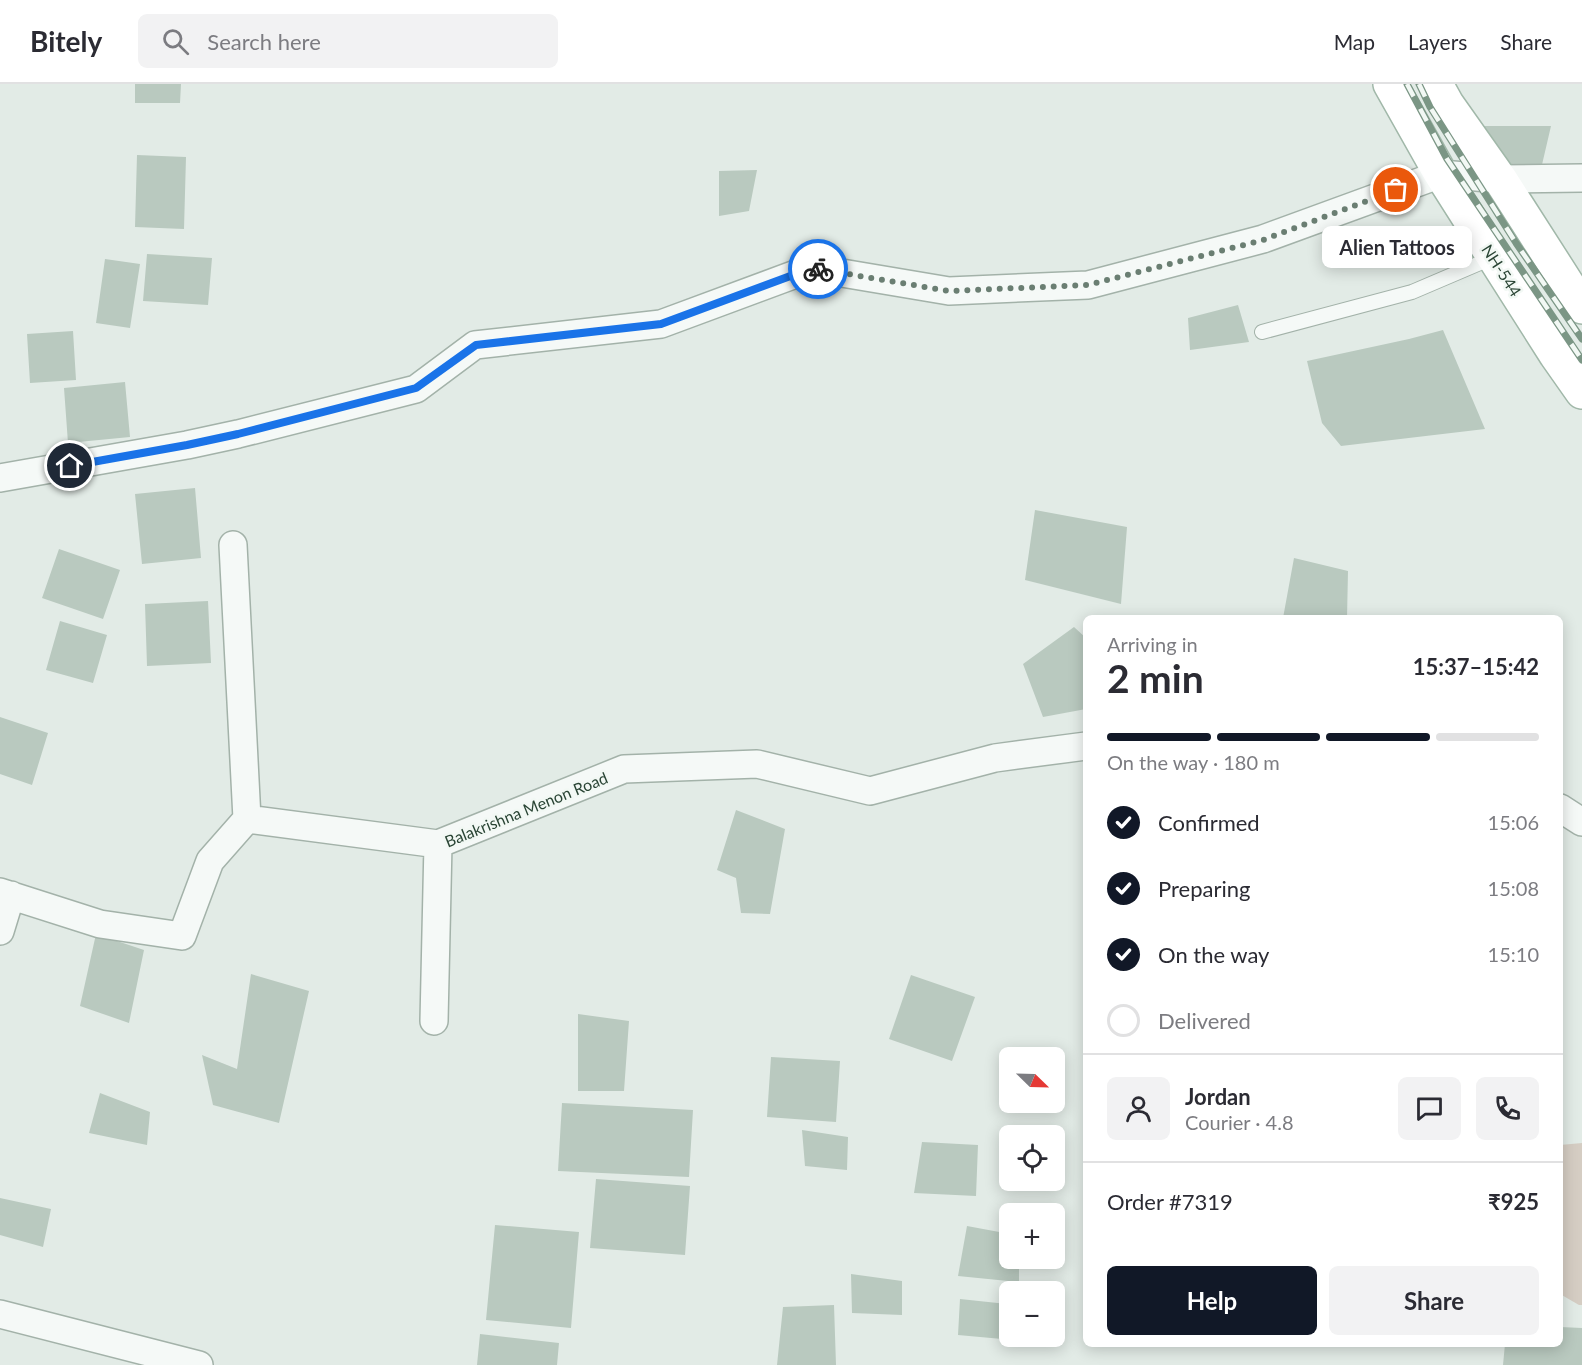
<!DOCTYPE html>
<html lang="en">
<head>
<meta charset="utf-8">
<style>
	:root { --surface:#fff; --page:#f2f2f3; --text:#2b2b33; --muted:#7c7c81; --line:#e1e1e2; --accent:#111827 }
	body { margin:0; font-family:Lato,sans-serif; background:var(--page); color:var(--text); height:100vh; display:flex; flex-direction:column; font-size:22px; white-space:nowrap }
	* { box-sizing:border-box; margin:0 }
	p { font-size:20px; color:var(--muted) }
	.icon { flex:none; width:33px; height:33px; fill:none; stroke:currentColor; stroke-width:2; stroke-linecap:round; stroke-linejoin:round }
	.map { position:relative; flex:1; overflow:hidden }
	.panel { position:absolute; left:1083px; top:531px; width:480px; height:732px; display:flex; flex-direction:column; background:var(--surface); border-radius:9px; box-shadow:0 3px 15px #0003 }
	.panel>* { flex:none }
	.needle { width:39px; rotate:113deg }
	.controls { position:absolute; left:999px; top:963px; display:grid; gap:12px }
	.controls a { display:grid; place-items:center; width:66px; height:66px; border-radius:9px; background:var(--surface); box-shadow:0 3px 15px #0003; font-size:30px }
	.pin { position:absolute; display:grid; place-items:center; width:51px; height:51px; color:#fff; margin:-26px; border:3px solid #fff; border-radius:50%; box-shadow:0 2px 6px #0007 }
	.courier { position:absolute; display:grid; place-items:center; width:60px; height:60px; margin:-30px; border:4px solid #1a73e8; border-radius:50%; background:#fff; color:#222; box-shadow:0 2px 8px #0007 }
	.bubble { position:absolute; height:42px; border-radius:9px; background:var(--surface); box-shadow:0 3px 15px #0003; font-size:20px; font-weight:700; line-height:42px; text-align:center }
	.summary em { font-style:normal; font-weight:700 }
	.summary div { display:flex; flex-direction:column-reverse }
	.summary { display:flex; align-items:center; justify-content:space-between; height:102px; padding:0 24px }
	h1 { font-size:39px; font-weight:700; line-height:45px }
	.bar { display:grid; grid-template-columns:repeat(4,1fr); gap:9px 6px; align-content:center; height:72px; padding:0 24px }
	.bar i { height:8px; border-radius:4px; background:var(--line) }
	.bar .on { background:var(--accent) }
	.bar p { grid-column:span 4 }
	.line { display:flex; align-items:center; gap:15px; padding:0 24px; border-top:2px solid var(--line) }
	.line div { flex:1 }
	.round { display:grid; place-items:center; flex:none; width:63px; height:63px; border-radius:9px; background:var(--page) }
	ol { padding:0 24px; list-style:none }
	li { display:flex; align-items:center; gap:18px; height:66px }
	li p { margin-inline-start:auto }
	li .icon { padding:6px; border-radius:50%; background:var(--accent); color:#fff; stroke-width:4 }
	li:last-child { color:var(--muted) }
	li i { width:33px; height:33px; border:3px solid var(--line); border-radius:50% }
	.cta { display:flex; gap:12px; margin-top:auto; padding:12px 24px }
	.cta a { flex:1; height:69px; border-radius:9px; background:var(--accent); color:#fff; font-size:24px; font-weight:700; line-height:69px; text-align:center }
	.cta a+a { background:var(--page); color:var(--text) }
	header { display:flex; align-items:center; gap:36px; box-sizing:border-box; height:84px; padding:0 30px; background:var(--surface); border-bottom:2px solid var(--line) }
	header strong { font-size:28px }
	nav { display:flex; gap:33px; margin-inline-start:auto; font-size:21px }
	.search { width:420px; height:54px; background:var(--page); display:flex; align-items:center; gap:15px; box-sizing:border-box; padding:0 21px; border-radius:9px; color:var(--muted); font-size:22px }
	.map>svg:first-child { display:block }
</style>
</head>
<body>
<header>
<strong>Bitely</strong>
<div class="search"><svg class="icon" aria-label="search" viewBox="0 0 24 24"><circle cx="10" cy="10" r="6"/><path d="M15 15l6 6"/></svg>Search here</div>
<nav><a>Map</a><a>Layers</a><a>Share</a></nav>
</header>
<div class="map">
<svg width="1582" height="1281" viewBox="0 0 1582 1281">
	<rect width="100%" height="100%" fill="#e2ebe6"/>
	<!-- green -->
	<path fill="#d5cdc3" d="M1582,1059v162h-3l-19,-11v-149z"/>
	<!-- building -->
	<path fill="#b9c9bf" d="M135,0h46l-1,19h-45z
		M1481,42h70l-10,43h-40z
		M137,71l49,2 -2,72 -49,-2z
		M757,86l-8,41 -30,5v-45z
		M147,170l65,4 -4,47 -65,-4z
		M105,175l35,5 -10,64 -34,-5z
		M1238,221l11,37 -59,8 -2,-32z
		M1443,246l42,99 -144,17 -19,-23 -15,-62 102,-22z
		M73,247l3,49 -46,3 -3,-49z
		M125,298l5,55 -62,6 -4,-55z
		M195,404l6,70 -59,6 -7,-70z
		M1035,426l92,17 -6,77 -96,-24z
		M59,465l61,21 -17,49 -61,-21z
		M1294,474l54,13 -1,47h-64z
		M208,517l3,62 -64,3 -2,-62z
		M60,537l47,14 -14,48 -47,-13z
		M1074,543l12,11v71l-43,8 -20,-53z
		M0,633l48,16 -16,52 -32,-11z
		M736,726l49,19 -15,85 -29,-1 -5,-35 -19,-8z
		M96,850l48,16 -15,73 -49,-17z
		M251,890l58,17 -30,132 -66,-18 -11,-50 35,14z
		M911,891l64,22 -23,64 -63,-22z
		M578,930l51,7 -5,70h-46z
		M771,973l69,4 -4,61 -69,-5z
		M100,1009l50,19 -3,33 -58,-12z
		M562,1019l131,7 -4,67 -131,-6z
		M802,1046l46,7 -1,33 -42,-4z
		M922,1058l56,3 -2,51 -62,-3z
		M596,1095l94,7 -5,69 -95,-7z
		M0,1114l51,11 -8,38 -43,-12z
		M495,1141l84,7 -8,96 -85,-8z
		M967,1142l43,8v24h9v24l-61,-6z
		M851,1190l51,7v34l-50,-2z
		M960,1215l47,5 -5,35 -44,-4z
		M834,1221l2,60h-59l6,-58z
		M1560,1243l22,1v37h-79l2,-21h55z
		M480,1250l79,9 -2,22h-80z"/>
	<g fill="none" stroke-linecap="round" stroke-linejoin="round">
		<!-- service casing -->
		<g stroke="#a3b2a9" stroke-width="16">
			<path id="service" d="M1262,248l150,-40 82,-35"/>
		</g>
		<!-- minor casing -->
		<g stroke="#a3b2a9" stroke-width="30">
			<path id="minor" d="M0,394l187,-33 51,-11 178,-45 59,-44 186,-21 151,-56 137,23 139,-6 175,-46 178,-65 59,5 82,-1
				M233,461l14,274
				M1560,724l22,14
				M0,808l100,32 82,12 28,-75 37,-42 191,25 186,-75 133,-5 113,27 125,-33 91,-12
				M0,847l11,-36
				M434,937l4,-177
				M0,1230l199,51"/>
		</g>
		<!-- primary casing -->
		<g stroke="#a1b8a9" stroke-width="36">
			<path id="primary" d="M1390,0l49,87 117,184 26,37
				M1436,0l11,20 53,75 82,128"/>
		</g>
		<!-- service -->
		<use href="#service" stroke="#f5f9f7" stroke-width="14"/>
		<!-- minor -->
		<use href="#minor" stroke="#f5f9f7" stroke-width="27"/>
		<!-- primary -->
		<use href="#primary" stroke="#fff" stroke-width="33"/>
		<!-- rail casing -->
		<g stroke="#7b9685" stroke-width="7">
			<path id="rail" d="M1407,0l40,75 135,201
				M1419,0l11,23 86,136 66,96"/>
		</g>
		<!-- rail -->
		<use href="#rail" stroke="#f2f8f4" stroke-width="4.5" stroke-dasharray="14" stroke-linecap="butt"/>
	</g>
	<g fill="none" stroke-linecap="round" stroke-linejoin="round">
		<!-- done -->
		<path stroke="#6a7e72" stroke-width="6" stroke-dasharray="0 10.8" d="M818,185l131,22 139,-6 175,-45 133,-50"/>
		<!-- route -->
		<path stroke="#1a73e8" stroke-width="8" d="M70,382l117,-21 51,-11 178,-46 60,-43 185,-21 151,-56 6,1"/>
	</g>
	<g text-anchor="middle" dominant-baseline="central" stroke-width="5" stroke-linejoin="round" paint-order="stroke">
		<!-- street labels -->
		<g font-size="16" fill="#294434" stroke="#f2f8f4">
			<text transform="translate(1502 186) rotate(57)">NH-544</text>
			<text transform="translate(526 725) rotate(-22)">Balakrishna Menon Road</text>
		</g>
	</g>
</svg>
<div class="controls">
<a><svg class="needle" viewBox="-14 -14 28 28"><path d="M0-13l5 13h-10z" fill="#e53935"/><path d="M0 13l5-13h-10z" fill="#7c7c81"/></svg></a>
<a><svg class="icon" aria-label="locate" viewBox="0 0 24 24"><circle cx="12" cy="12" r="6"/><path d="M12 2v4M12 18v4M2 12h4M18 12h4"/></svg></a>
<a>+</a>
<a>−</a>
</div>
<div class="pin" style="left:1396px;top:106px;background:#ea580c"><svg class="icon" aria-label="bag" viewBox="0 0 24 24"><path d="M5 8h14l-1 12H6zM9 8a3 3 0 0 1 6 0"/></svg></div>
<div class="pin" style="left:70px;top:382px;background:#1f2937"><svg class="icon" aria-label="home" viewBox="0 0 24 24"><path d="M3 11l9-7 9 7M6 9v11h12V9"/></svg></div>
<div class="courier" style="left:818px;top:185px"><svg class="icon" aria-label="bike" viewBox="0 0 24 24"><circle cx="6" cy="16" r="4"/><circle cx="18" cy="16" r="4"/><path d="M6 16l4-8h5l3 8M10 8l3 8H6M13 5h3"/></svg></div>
<div class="bubble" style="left:1322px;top:142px;width:150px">Alien Tattoos</div>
<section class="panel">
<div class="summary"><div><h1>2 min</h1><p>Arriving in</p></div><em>15:37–15:42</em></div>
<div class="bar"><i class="on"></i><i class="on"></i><i class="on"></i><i></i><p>On the way · 180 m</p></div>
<ol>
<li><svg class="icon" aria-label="check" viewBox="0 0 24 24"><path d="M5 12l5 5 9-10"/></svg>Confirmed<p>15:06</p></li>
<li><svg class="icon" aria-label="check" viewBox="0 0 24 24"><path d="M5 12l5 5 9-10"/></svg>Preparing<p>15:08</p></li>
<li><svg class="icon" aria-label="check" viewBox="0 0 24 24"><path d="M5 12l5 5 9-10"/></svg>On the way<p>15:10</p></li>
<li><i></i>Delivered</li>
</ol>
<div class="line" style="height:108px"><a class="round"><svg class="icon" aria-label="person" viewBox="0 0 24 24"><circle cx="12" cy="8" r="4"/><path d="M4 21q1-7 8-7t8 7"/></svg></a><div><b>Jordan</b><p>Courier · 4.8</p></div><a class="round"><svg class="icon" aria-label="chat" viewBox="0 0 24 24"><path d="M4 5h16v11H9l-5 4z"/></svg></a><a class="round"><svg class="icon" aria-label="phone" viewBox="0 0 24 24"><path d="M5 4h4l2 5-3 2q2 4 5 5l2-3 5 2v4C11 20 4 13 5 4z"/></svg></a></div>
<div class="line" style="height:78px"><div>Order #7319</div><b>₹925</b></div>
<div class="cta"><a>Help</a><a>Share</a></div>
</section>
</div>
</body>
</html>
